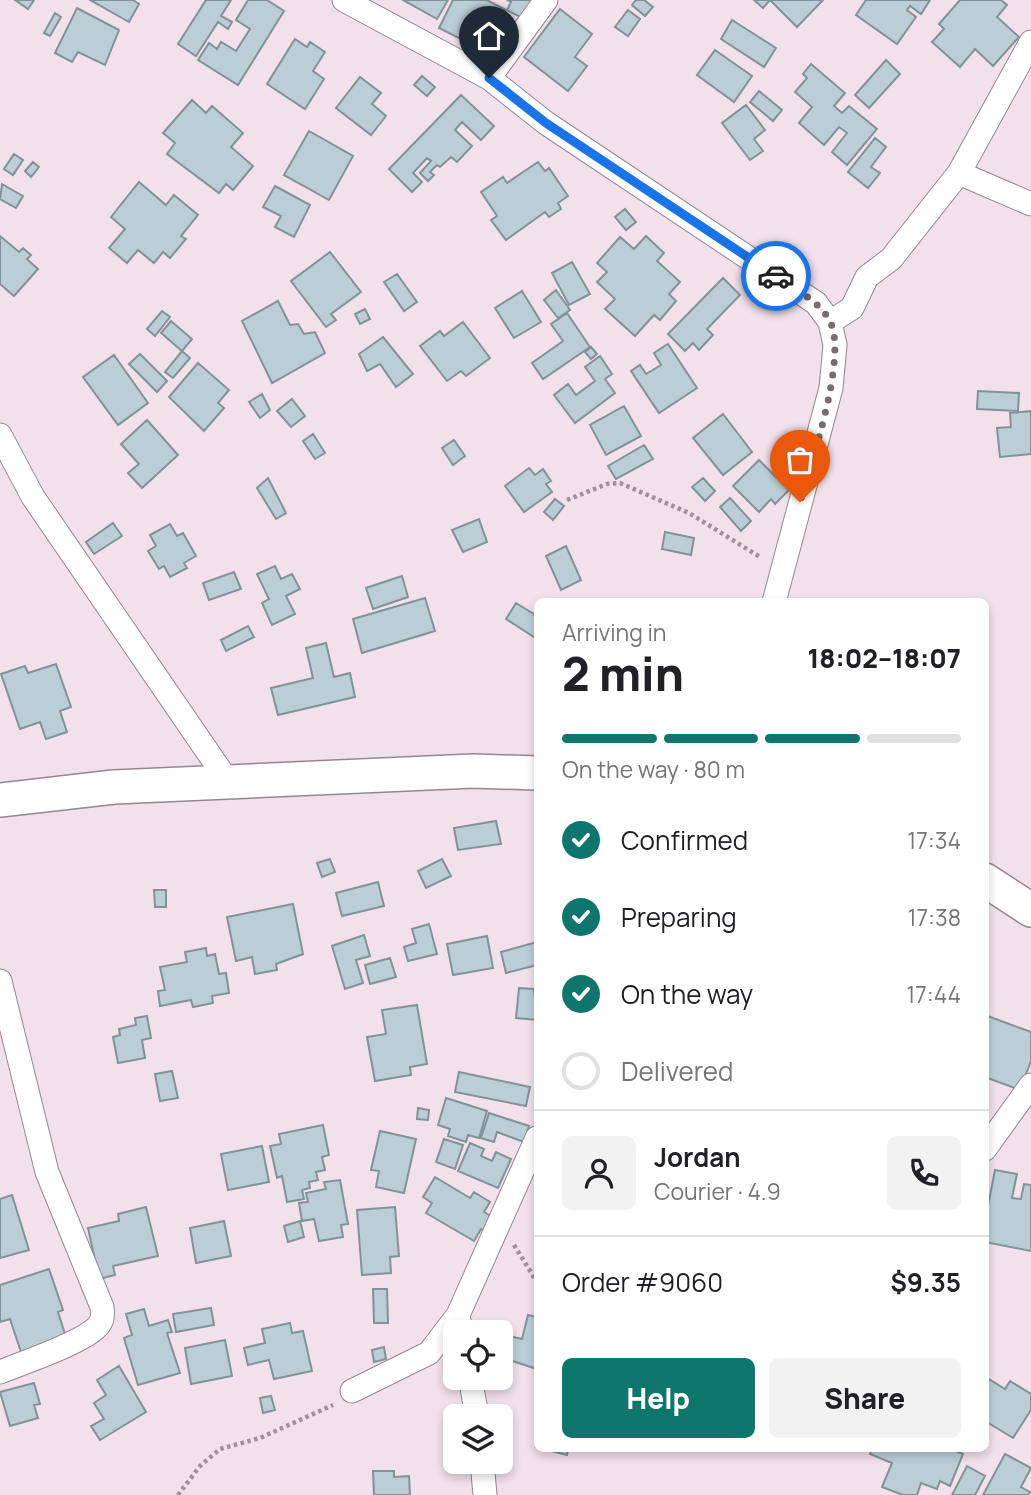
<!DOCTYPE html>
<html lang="en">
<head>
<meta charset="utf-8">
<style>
	:root { --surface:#fff; --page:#f2f2f2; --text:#202124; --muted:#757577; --line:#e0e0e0; --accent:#0f766e }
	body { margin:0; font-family:Manrope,sans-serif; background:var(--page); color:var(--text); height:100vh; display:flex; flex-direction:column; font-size:26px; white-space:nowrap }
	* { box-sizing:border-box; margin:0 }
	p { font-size:23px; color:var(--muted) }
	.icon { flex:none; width:38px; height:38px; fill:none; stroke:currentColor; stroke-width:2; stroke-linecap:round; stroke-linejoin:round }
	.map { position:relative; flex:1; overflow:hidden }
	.drawer { position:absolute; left:534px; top:598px; width:455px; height:854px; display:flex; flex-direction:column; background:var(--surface); border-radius:10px; box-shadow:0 4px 10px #0003 }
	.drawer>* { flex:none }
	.controls { position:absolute; left:443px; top:1320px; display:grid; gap:14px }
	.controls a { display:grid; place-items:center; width:70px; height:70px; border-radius:10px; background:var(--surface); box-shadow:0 4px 10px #0003; font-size:35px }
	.pin { position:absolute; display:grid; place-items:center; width:60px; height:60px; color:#fff; margin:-72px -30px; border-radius:50% 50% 50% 0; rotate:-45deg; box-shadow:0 0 7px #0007 }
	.pin .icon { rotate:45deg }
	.courier { position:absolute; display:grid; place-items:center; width:70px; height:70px; margin:-35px; border:5px solid #1a73e8; border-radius:50%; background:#fff; color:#222; box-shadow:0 2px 9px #0007 }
	.overview em { font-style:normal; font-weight:800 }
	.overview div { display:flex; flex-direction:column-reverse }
	.overview { display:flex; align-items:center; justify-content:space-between; height:119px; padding:0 28px }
	h1 { font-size:46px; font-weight:800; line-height:52px }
	.bar { display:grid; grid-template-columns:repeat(4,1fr); gap:10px 7px; align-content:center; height:84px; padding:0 28px }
	.bar i { height:9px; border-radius:5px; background:var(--line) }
	.bar .on { background:var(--accent) }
	.bar p { grid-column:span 4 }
	.line { display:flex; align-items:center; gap:18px; padding:0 28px; border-top:2px solid var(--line) }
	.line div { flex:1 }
	.round { display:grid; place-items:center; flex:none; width:74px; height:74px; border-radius:10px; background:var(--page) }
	ol { padding:0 28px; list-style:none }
	li { display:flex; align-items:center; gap:21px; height:77px }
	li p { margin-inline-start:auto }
	li .icon { padding:7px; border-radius:50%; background:var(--accent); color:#fff; stroke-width:4 }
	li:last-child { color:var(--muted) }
	li i { width:38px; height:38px; border:4px solid var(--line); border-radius:50% }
	.button { display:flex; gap:14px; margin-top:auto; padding:14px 28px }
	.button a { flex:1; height:80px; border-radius:10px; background:var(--accent); color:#fff; font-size:28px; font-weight:800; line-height:80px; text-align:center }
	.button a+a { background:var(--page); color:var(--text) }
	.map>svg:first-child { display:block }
</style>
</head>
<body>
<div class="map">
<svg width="1031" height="1495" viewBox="0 0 1031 1495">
	<rect width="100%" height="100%" fill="#f2e0ea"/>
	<!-- building -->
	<path fill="#bbced5" stroke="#819399" stroke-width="2" d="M15,0h19l-6,9z
		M90,0h43l6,4 -10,18z
		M206,0h25l-10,16 11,6 -4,7 -10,-7 -22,34 -18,-12z
		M248,0h19l17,11 -46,74 -40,-25 11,-17 8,6 4,-7 15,9 14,-22 -14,-9z
		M403,0h45l-11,19z
		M453,0h34l19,10 -5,9 6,4 -16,31 -52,-26z
		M507,0h29l-10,20 -19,-10 4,-8z
		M636,0h8l9,7 -8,9 -13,-11z
		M754,0h69l-26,27 -27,-27 -7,8z
		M866,0h64l-9,14 -11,-8 -3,4 9,7 -19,27 -41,-29z
		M960,0h41l6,5 -10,12 22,20 -26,29 -18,-17 -15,18 -28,-25 12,-13 -5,-5z
		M77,8l42,22 -14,35 -27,-13 -6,10 -17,-9z
		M560,9l32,25 -17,23 12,9 -19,25 -44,-34z
		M628,10l12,9 -12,17 -13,-9z
		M55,13l6,4 -11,19 -6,-3z
		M732,20l44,28 -12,19 -43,-28z
		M295,39l12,8 3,-5 15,10 -12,19 11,8 -19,30 -38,-25z
		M715,50l37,26 -18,26 -37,-27z
		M886,60l14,14 -31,34 -14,-13z
		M811,64l34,29 -11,13 8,7 7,-7 28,23 -30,36 -15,-13 15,-19 -8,-6 -15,18 -25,-22 13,-16 -17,-15 12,-14 -4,-4z
		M422,76l13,11 -8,9 -13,-11z
		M360,77l21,16 -9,11 14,12 -15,19 -35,-27z
		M759,91l23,19 -9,11 -23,-19z
		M461,95l33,31 -13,14 -19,-18 -7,8 17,16 -15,16 -6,-5 -11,10 -3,-2 -7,7 4,3 -6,6 -8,-8 11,-12 -4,-3 -14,15 9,9 -10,10 -23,-23z
		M192,100l14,13 6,-7 31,27 -12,14 22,19 -20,24 -7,-6 -7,9 -52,-39 8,-11 -12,-10z
		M746,105l19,25 -11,9 9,12 -13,9 -28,-37z
		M309,131l44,25 -24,44 -45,-25z
		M875,138l11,9 -15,20 9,6 -12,15 -20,-16z
		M14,154l9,6 -10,15 -9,-6z
		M33,162l6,5 -8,10 -6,-6z
		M538,162l7,9 4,-3 19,28 -10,7 3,6 -12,8 -4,-5 -39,28 -15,-20 6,-4 -16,-24 22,-15 4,6z
		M139,182l27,23 8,-10 24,20 -17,21 5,3 -16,19 -7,-6 -9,11 -16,-13 -11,13 -18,-15 16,-19 -14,-12z
		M2,184l21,12 -7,12 -16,-9z
		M275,186l35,19 -16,32 -19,-10 6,-11 -18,-9z
		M625,209l11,13 -10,8 -11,-13z
		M0,236l19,16 4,-4 8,7 -4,4 11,10 -24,27 -14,-12z
		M646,236l18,17 -7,8 23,21 -11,12 7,7 -16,19 -6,-5 -19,21 -30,-27 10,-10 -18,-17 10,-10 -10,-9 23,-26 14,12z
		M330,252l31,40 -30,22 5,6 -10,7 -35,-46z
		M572,262l18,32 -21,11 -17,-32z
		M397,274l20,28 -13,9 -20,-29z
		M723,278l17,17 -33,34 6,6 -14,15 -6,-7 -8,8 -17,-17z
		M556,290l14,20 -12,8 -14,-18z
		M522,291l19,31 -27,16 -19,-30z
		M278,301l12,24 8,-1 6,10 11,-2 10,21 -53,30 -30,-62z
		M365,309l5,10 -10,5 -5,-10z
		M162,311l8,6 -15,19 -8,-7z
		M567,313l23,34 -47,32 -11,-16 31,-22 -12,-17z
		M171,321l21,18 -10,12 -21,-18z
		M463,322l27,36 -24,18 -5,-5 -14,10 -27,-35 20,-15 4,5z
		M383,337l30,37 -17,13 -16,-23 -13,7 -8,-17z
		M668,344l29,44 -38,25 -28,-42 9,-6 6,9 15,-9 -7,-12z
		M591,347l6,7 -6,5 -6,-7z
		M182,351l8,7 -17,20 -8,-6z
		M140,354l27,27 -10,11 -28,-28z
		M114,355l34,48 -30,22 -35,-48z
		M600,356l12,18 -7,5 10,14 -40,30 -21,-28 14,-11 8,11 19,-14 -10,-14z
		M198,363l31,27 -11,13 6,5 -20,23 -35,-34z
		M978,391l41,2 -1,18 -41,-2z
		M262,394l8,16 -10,8 -11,-16z
		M292,399l13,17 -14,11 -14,-16z
		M624,406l17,30 -35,19 -16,-30z
		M1031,411v43l-31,3 -3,-29 14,-1 -1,-14z
		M723,414l29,38 -29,23 -30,-37z
		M147,420l31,35 -36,33 -14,-15 11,-9 -18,-20z
		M313,434l12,19 -10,6 -12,-18z
		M454,440l11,16 -12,9 -11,-17z
		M644,445l9,14 -37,20 -8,-13z
		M759,460l30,30 -14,14 -4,-5 -12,13 -26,-26z
		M529,468l6,7 8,-6 8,12 -5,3 6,8 -28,20 -19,-26z
		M268,478l18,35 -10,6 -19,-31z
		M703,478l12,13 -10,10 -13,-14z
		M730,498l21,23 -10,10 -21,-24z
		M555,499l9,7 -11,14 -9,-8z
		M479,519l8,23 -24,10 -11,-22z
		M113,523l9,13 -28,18 -8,-12z
		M170,524l7,12 6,-3 13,23 -12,7 3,5 -17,9 -6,-11 -5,3 -11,-18 8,-5 -6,-11z
		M665,532l29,6 -3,17 -29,-6z
		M566,546l15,34 -20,10 -15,-34z
		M275,566l6,13 11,-5 8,15 -14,7 9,18 -23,11 -10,-22 7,-4 -12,-25z
		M234,572l7,17 -32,11 -6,-17z
		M402,576l6,21 -35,12 -7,-21z
		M425,598l10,33 -73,22 -9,-34z
		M516,603l21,13v23l-31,-20z
		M248,626l6,11 -28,14 -5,-11z
		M326,643l8,34 16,-4 5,24 -77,18 -7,-27 42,-10 -7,-30z
		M56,664l15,43 -11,4 7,21 -21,7 -6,-17 -20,7 -19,-55 24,-8 3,7z
		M496,821l5,23 -43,6 -4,-22z
		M330,859l5,13 -13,5 -5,-14z
		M442,859l9,17 -25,12 -8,-17z
		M378,882l6,24 -42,10 -6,-23z
		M154,890h12v17h-11z
		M293,904l10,50 -27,10 1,6 -22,4 -3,-17 -16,4 -9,-44z
		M429,924l8,30 -29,7 -4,-14 12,-4 -4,-14z
		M364,935l6,21 -14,4 7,23 -18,6 -13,-43z
		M487,936l6,32 -40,7 -6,-31z
		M537,942v23l-31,8 -5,-21z
		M206,948l1,8 8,-2 4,20 7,-1 3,20 -17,3 1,7 -20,4 -2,-7 -31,6 -2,-15 7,-1 -5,-23 27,-5 -2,-10z
		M390,958l6,19 -26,7 -5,-19z
		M519,988l15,1 3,31 -21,-2z
		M417,1005l10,59 -17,3 1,8 -36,6 -8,-44 19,-3 -4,-24z
		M985,1015l46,17v29l-11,29 -35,-13z
		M147,1016l4,22 -9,2 3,18 -27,5 -5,-26 7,-2 -1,-6 17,-4 -1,-7z
		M172,1071l6,27 -18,3 -5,-27z
		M459,1072l71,15 -4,19 -71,-14z
		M446,1098l41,13 -8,27 -11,-3 -2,7 -18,-6 2,-7 -12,-4z
		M418,1108l11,2 -1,10 -11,-1z
		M489,1113l40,13 -5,16 -27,-10 -3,10 -13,-4z
		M323,1125l6,30 -7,2 3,13 -9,2 2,8 -9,2 1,6 -8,2 2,9 -17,3 -5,-26 -5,2 -7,-32 11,-2 -2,-10z
		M380,1131l36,8 -12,54 -28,-6 3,-16 -8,-1z
		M444,1139l19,6 -8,24 -19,-7z
		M470,1143l14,6 -3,7 11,5 4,-9 15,7 -13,29 -40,-17z
		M262,1146l7,36 -41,8 -7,-36z
		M995,1170l22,4 -5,24 9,1 3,-15 7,1v66l-46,-9v-21z
		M435,1177l35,21 4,-6 16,10 -6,10 10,6 -8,14 -5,-3 -7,12 -48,-28 6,-10 -9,-6z
		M340,1180l8,44 -7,1 2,12 -24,4 -5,-22 -12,2 -3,-18 9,-1 -2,-9 20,-4 -2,-7z
		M12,1195l17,55 -29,8v-59z
		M146,1207l12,49 -45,10 2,9 -16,4 -11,-51 31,-7 -1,-7z
		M395,1207l4,49 -9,1 1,16 -29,2 -5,-65z
		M224,1221l7,35 -35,7 -6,-35z
		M300,1221l4,16 -16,5 -4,-16z
		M49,1269l14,41 -5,2 8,25 -45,15 -11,-33 -10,3v-37z
		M373,1289h14l1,34h-14z
		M211,1308l3,17 -38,7 -3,-18z
		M144,1309l5,17 19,-6 4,12 -5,1 13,40 -42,12 -14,-47 8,-3 -6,-21z
		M528,1315l9,2v52l-37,-12 1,-23 21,5z
		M290,1323l2,10 11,-2 9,40 -38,8 -5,-19 -21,5 -4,-17 21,-5 -3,-14z
		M225,1340l7,36 -41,8 -6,-36z
		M384,1347l2,12 -12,3 -2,-12z
		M119,1366l27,46 -46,28 -9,-14 13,-7 -10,-16 12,-8 -9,-15z
		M989,1379l16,10 5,-8 21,13v16l-18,28 -28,-17v-36z
		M34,1383l6,21 -6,1 4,13 -28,8 -10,-34z
		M271,1396l4,14 -12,3 -3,-15z
		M543,1449h25l-1,6z
		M872,1449h79l12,5 -13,32 -10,-5 -3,8 -16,-6 -4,12h-14l-21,-8 10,-24 -22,-9z
		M1005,1454l26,14 -10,19 9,5 -2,3h-45z
		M967,1466l18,10 -10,19h-23z
		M373,1471h21v6l15,-1 1,19h-36z"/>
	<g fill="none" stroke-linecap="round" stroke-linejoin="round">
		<!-- street casing -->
		<g stroke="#95868e" stroke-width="25">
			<path id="street" d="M344,0l145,78 57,45 270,180 14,19 5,23 -4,43 -57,214
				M489,78l57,-78
				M959,173l72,31
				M830,322l22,-14 15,-31 24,-18 68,-86 72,-131
				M0,435l33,62 196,286
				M0,981l47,191 55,135c1,8 1,14 -5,20 -15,16 -75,36 -97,45
				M985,1149l46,-64
				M461,1332l-3,-17 79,-177
				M470,1377l7,39
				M352,1391l77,-38 29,-38
				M482,1461l3,34"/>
		</g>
		<!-- secondary casing -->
		<g stroke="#95868e" stroke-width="36">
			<path id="secondary" d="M0,800l114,-13 359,-16 64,2
				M985,880l46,30"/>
		</g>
		<!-- path -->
		<path stroke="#9e9198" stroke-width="4.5" stroke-dasharray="3.5 3.5" stroke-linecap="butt" d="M567,500l40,-16 13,-1 69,30 71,44
			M514,1245l23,37
			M178,1495l22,-29 20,-17 40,-11 73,-33"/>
		<!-- street -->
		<use href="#street" stroke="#fff" stroke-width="23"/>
		<!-- secondary -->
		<use href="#secondary" stroke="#fff" stroke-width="33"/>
	</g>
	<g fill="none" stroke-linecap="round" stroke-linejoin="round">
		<!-- done -->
		<path stroke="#766c71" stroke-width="7" stroke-dasharray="0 12.6" d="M776,276c18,12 43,25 54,45 18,37 -19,141 -30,181"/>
		<!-- route -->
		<path stroke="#1a73e8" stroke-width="9" d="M489,78l57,45 230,153"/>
	</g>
</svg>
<div class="controls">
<a><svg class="icon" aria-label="locate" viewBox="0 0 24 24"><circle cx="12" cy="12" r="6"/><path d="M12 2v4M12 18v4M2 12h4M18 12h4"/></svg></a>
<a><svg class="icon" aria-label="layers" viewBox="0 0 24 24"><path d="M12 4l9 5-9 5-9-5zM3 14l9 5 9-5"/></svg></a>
</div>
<div class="pin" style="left:800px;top:502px;background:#ea580c"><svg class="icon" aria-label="bag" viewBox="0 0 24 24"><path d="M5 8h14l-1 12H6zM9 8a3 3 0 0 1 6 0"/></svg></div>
<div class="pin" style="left:489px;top:78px;background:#1f2937"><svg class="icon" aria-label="home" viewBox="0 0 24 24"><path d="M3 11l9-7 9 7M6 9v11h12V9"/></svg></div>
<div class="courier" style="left:776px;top:276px"><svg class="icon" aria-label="car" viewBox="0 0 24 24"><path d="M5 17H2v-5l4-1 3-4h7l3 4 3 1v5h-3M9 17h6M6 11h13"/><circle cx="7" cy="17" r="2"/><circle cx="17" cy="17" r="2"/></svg></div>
<section class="drawer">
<div class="overview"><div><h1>2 min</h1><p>Arriving in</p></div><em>18:02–18:07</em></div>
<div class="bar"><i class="on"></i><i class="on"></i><i class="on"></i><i></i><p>On the way · 80 m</p></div>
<ol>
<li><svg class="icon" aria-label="check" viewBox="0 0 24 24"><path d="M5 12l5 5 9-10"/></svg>Confirmed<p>17:34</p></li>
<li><svg class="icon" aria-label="check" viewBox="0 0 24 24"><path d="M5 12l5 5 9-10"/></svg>Preparing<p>17:38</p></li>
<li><svg class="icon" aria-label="check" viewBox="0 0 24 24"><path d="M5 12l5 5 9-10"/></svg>On the way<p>17:44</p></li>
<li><i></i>Delivered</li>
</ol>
<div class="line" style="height:126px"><a class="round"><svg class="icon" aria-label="person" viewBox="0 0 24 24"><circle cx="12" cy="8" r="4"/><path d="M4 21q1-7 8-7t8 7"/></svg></a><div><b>Jordan</b><p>Courier · 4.9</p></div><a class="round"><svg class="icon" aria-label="phone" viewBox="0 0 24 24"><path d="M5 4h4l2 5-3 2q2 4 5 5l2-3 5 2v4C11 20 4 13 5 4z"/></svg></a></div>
<div class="line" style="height:91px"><div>Order #9060</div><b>$9.35</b></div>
<div class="button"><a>Help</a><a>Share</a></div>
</section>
</div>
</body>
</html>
